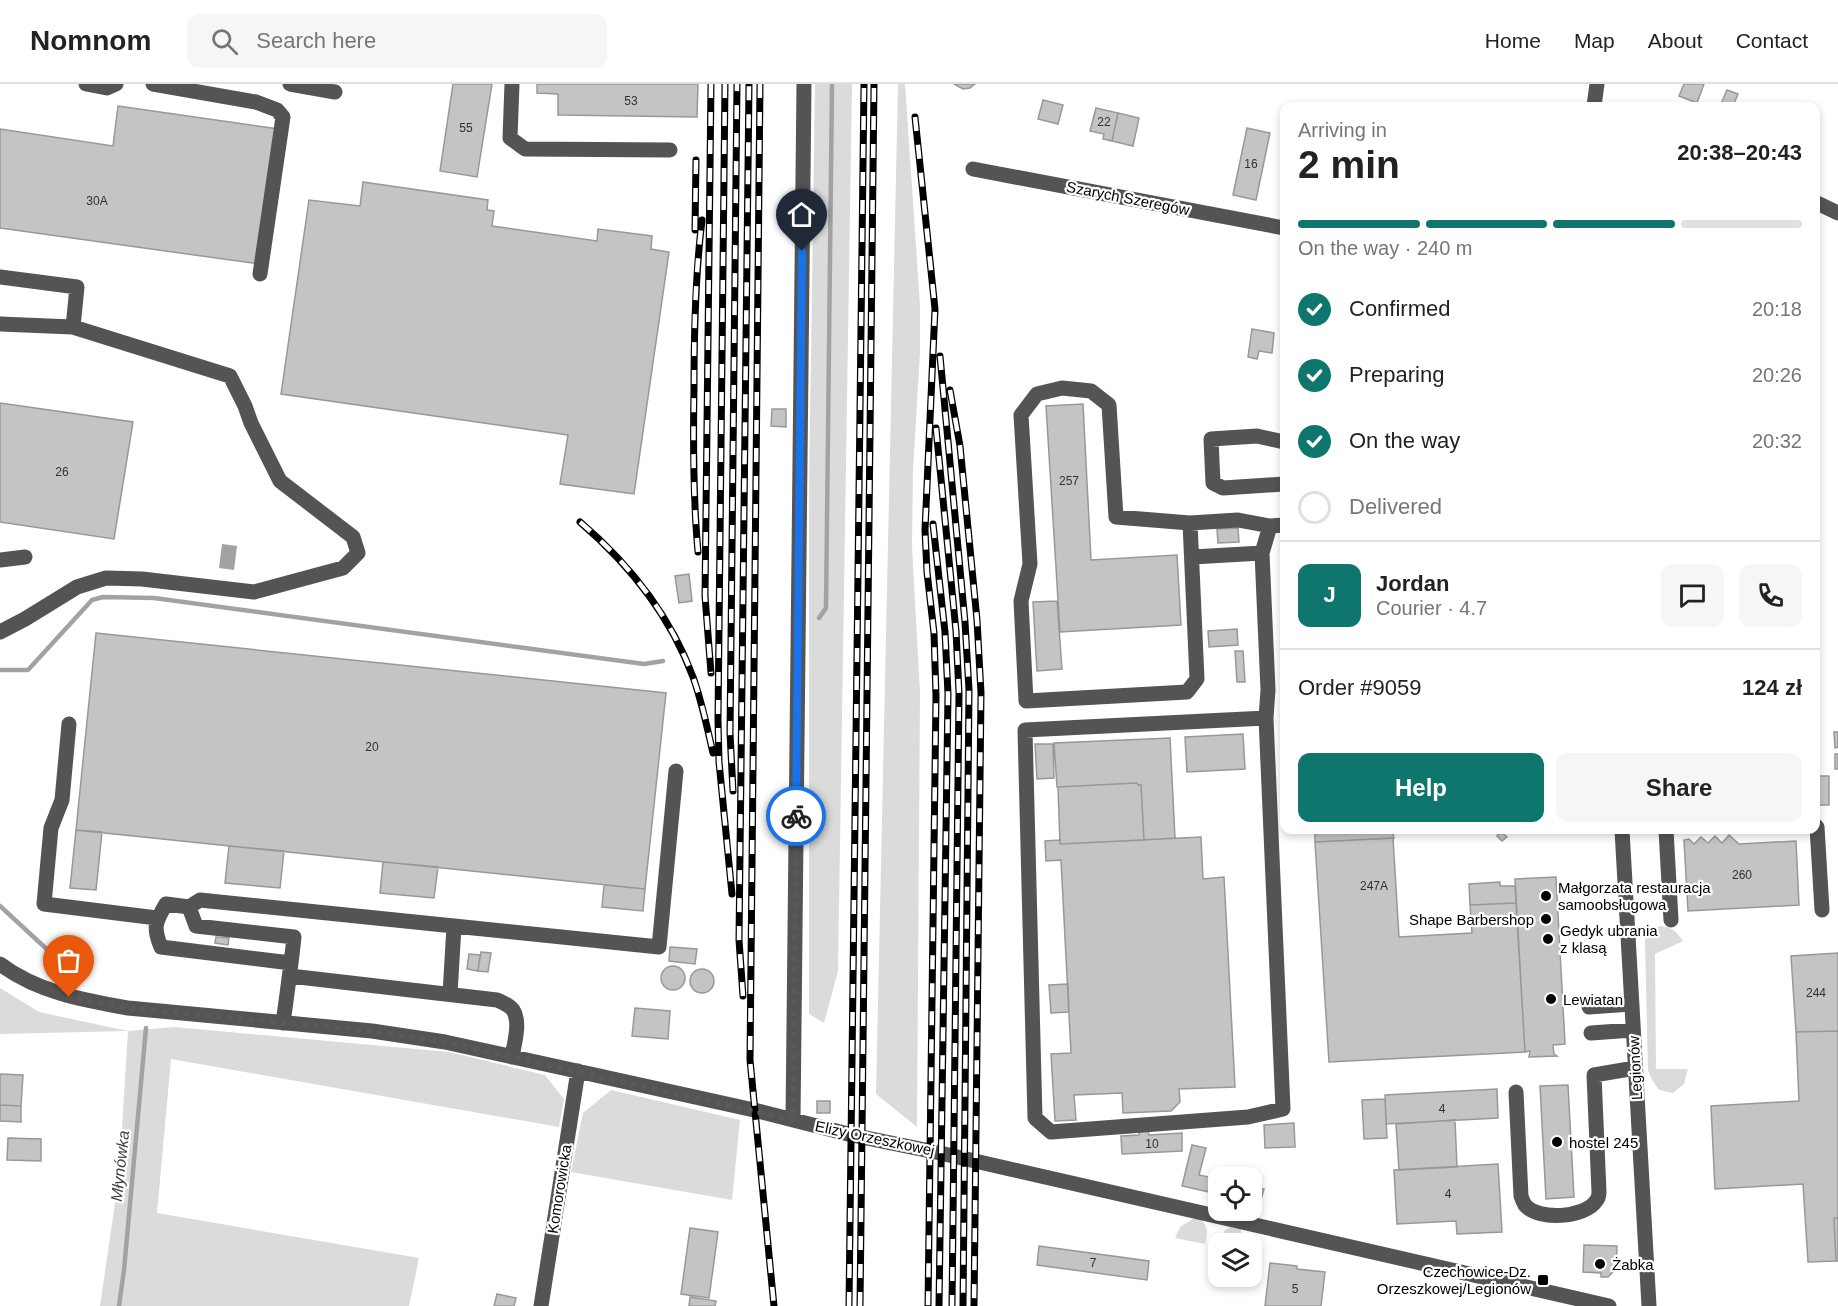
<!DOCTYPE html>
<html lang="en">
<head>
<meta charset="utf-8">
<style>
	:root { --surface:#fff; --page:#f6f6f6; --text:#222; --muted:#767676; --line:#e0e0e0; --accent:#0f766e }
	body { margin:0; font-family:Helvetica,sans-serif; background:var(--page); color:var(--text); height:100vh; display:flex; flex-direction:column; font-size:22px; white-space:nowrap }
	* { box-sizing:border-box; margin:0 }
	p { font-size:20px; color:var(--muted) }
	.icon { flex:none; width:33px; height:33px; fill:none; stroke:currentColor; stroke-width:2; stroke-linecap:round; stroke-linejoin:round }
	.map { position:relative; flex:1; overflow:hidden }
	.drawer { position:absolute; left:1280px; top:18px; width:540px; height:732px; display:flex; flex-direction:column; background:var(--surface); border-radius:12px; box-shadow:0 3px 9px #0003 }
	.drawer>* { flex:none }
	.controls { position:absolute; left:1208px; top:1083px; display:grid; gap:12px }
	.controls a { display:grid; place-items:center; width:54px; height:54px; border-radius:12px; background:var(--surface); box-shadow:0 3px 9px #0003; font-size:30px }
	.pin { position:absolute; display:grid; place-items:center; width:51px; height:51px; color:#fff; margin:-62px -26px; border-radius:50% 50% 50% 0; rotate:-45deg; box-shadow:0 0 6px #0007 }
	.pin .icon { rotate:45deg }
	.courier { position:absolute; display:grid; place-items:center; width:60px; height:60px; margin:-30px; border:4px solid #1a73e8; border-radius:50%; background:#fff; color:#222; box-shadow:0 2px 8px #0007 }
	.overview em { font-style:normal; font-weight:700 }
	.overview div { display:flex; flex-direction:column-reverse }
	.overview { display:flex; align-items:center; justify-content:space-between; height:102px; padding:0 18px }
	h1 { font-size:39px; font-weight:700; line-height:45px }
	.bar { display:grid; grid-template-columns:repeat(4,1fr); gap:9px 6px; align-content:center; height:72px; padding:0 18px }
	.bar i { height:8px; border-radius:4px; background:var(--line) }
	.bar .on { background:var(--accent) }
	.bar p { grid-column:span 4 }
	.line { display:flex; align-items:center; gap:15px; padding:0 18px; border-top:2px solid var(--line) }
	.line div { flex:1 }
	.round { display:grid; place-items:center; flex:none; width:63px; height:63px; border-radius:12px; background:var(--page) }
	ol { padding:0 18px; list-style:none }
	li { display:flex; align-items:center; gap:18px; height:66px }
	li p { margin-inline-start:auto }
	li .icon { padding:6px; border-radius:50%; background:var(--accent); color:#fff; stroke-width:4 }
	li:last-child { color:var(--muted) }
	li i { width:33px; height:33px; border:3px solid var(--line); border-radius:50% }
	.button { display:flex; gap:12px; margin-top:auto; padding:12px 18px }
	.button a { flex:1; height:69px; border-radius:12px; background:var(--accent); color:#fff; font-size:24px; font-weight:700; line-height:69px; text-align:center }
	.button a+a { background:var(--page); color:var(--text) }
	header { display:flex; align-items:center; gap:36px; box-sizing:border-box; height:84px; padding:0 30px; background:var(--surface); border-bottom:2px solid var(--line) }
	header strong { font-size:28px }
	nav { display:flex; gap:33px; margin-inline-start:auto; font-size:21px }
	.search { width:420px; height:54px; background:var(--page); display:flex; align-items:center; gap:15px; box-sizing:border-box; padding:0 21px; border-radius:12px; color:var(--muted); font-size:22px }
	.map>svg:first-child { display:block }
</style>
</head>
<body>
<header>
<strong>Nomnom</strong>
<div class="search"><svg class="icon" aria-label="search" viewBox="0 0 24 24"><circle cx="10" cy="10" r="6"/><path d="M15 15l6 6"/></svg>Search here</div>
<nav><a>Home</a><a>Map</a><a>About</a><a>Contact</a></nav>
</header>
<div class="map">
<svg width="1838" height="1222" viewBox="0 0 1838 1222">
	<rect width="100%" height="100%" fill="#fff"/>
	<!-- green -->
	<path fill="#dbdbdb" d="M815,0h37l-14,887 -14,52 -15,-9v-524z
		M898,0h7l15,221v48l-7,116 -1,77 8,146 -3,435 -41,-33z
		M1660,842c12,1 16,5 23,15l-28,13 1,115h32l-4,15 -11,9 -14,-3 -8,-12 -3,-8 -3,-129 2,-10z
		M0,904l39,24 89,19 46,-4 275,25 96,23 19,24 -5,28 -388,-68 -14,154 262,45 -10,48h-309l19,-130 9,-145 -128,3z
		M611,1006l129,30 -8,80 -161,-28 12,-59z
		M1193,1135h7c9,7 8,15 5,25l-30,-6 5,-11z
		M1230,1143l11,2v14l-21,1 4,-13z"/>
	<!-- water -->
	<path fill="#a2a2a2" d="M222,460l15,2 -3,24 -15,-2z"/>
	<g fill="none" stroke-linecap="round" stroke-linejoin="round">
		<!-- stream -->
		<path stroke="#a2a2a2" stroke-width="4.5" d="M819,534l7,-10 6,-524
			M0,586h28l64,-70 11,-3 51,1 490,66 19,-3
			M0,822l52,48 13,17
			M119,1222l5,-36 22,-242"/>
	</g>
	<!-- building -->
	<path fill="#c4c4c4" stroke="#989898" stroke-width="1.5" d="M453,0h39l-15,93 -37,-6z
		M537,0h161l-1,33 -139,-2v-21l-21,-1z
		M954,0h21l-5,4 -7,1z
		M1684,0h20l-7,19 -18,-7z
		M1727,6l11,4 -5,12h-13z
		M1043,16l20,5 -5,19 -20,-5z
		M118,22l160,23 -19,135 -259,-36v-99l113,17z
		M1096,24l22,5 -6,28 -9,-2 1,-5 -14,-3z
		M1118,29l21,5 -6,28 -21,-5z
		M1247,44l23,5 -14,67 -23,-5z
		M363,98l125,18 -1,10 7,1 -2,15 105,15 1,-12 54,7 -1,13 18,3 -35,242 -74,-10 8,-49 -287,-41 28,-194 51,6z
		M1252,245l22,4 -2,20 -13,-2 -2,8 -9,-2z
		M0,319l133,19 -19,117 -114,-17z
		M1083,320l8,156 86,-5 4,70 -121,7 -14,-226z
		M772,325h14v18l-15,-1z
		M1238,444l1,14 -21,1 -1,-14z
		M689,490l3,27 -13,2 -4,-27z
		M1057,517l5,68 -25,2 -4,-69z
		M1237,545l1,16 -29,2 -1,-16z
		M96,549l570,60 -21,196 -569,-59z
		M1235,567h8l2,31h-8z
		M1834,648h4v15l-3,1z
		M1243,650l2,35 -58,3 -2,-35z
		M1170,654l5,100 -31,2 -3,-55h-3l-1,-2 -80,4 -3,-44z
		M1035,660h18l1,34 -17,1z
		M1835,670h3v15h-3z
		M1815,692h14v29h-14z
		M1137,699l1,2h3l3,55 -84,4 -2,-57z
		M76,746l26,2 -6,58 -26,-2z
		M1315,746h77l2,8 -79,4z
		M1501,748l6,5 -5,4 -5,-5z
		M1729,751l10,9 57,-3 3,64 -111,6 -4,-71 5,-1 5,5 7,-7 7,6 7,-7 7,7z
		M1201,753l2,42 21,-2 11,210 -56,2 1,13 -9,9 -48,2 -1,-20 -48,2 2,25 -21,1 -4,-67 20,-1 -10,-193 -15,1 -1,-20 15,-1v4z
		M1393,754l6,99 73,-4 -2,-28 46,-2 9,149 -196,10 -14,-220z
		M229,762l55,5 -4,37 -55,-5z
		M383,778l55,5 -4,31 -54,-5z
		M1556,793l9,167 -12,1 1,9 3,2 -28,1 1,-6 -5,1 -10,-173z
		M1500,798v4h15l1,17 -46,2 -1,-21z
		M604,801l41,4 -2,22 -41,-4z
		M216,853l13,1 -1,7 -13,-2z
		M670,863l27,2 -2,15 -26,-3z
		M481,868l10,1 -3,19 -10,-1z
		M1838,869v78l-42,1 -5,-76z
		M469,870l11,1 -2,16 -11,-2z
		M661 894a12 12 0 1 1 24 0a12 12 0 1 1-24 0Z
		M690 897a12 12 0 1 1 24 0a12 12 0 1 1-24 0Z
		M1068,900l1,28 -18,1 -2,-28z
		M635,924l35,3 -2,28 -36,-3z
		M1838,947v187h-4l2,43 -28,1 -5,-78 -88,5 -4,-83 88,-5 -3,-69z
		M0,990l23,1 -2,31 -21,-1z
		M1568,1001l6,112 -28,2 -6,-113z
		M1497,1005l1,29 -112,6 -1,-29z
		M1385,1015l2,39 -23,1 -2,-39z
		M817,1017h13v12h-13z
		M0,1021l21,1v16l-21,-1z
		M1455,1036l2,47 -58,3 -3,-46z
		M1294,1039l1,24 -30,1 -1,-23z
		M1139,1046h9l1,5 33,-2v18l-60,3 -1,-18 18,-1z
		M8,1054l33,1v22l-34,-1z
		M1192,1061l14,3 -7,27 19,4v15l-36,-8z
		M1498,1080l4,68 -45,2 -1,-13 -59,3 -3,-54z
		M1251,1102l13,3 -4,14 -9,-2z
		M1834,1134h4v43h-2z
		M690,1144l28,4 -9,66 -28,-4z
		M1584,1161l33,1 -1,23 -8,8h-7v-4l-18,-1z
		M1039,1162l110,15 -2,19 -110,-15z
		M1270,1179l27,3v3l28,3 -4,34h-56z
		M497,1210l19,4 -2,8h-20z
		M690,1213l26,4 -1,5h-26z"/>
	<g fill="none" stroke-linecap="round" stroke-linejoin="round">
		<!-- minor -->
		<path stroke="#545454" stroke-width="15" d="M86,0l21,4 9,-4
			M153,0l103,18 21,8 6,7 -23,157
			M290,0l45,8
			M512,0l-2,54 15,11 145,1
			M1594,22l3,-22
			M973,85l311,59
			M1815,118l23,11
			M0,193l77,10 -4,40 157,49 15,30 6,17 29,58 73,56 5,16 -15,15 -89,24 -112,-13 -36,-1 -29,9 -52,32 -25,13
			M0,240l73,3
			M1062,304l29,3 18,14 7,112 74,6 7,156 -10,13 -161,9 -5,-100 9,-37 -9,-149 16,-21z
			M1284,358l-27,-6 -46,3 2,44 10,5 61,-4
			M1190,439l48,-3 32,6
			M1192,473l70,-4
			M0,476l25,-3
			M1266,634l-241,12 10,388 16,14 197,-15 35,-8 -17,-391 2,-28 -6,-137 8,-27 14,-1
			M69,640l-7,76 -11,28 -7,76 113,14
			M1815,741l2,2 5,83
			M1622,746l27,476
			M1666,746l5,90
			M189,823l11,-7 254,26 -4,68
			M454,842l205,21 17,-176
			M0,880c37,28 83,36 128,44l244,23 73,11 309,68 98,25 88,18 669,153
			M290,892l207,24c5,2 13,6 16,10 8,12 1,34 -1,47
			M1589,923l42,-3
			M283,939c4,-29 8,-57 11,-86l-98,-11 -7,-19 -23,-3c-11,18 -13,24 -5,43l130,16
			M1591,949l42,-3
			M1516,1008l5,104c1,3 2,6 4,9 13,16 60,13 71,-4 2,-2 3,-6 3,-9l-5,-117 41,-7
			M793,1036l11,-1036
			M541,1222l37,-235"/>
		<!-- rail casing -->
		<g stroke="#000" stroke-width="7">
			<path id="rail" d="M711,0l-6,512 6,77
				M725,0l-7,636 1,42 13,132
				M760,0l-10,976 24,246
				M915,33l20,192 -10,221 2,42 7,61 2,63 -8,610
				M695,146l1,-70
				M940,272l25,266 4,68 -6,616
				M950,306l10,56 17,174 4,73 -7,613
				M936,344l20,203 3,62 -7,613
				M580,438c49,42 90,93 113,155 9,25 14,50 20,76
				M933,440l12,108 3,62 -9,612
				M698,468c-5,-55 -5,-109 -4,-164 0,-57 1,-111 8,-168
				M733,707l-3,-58 7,-649
				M743,912l-4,-56 10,-856
				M849,1222l15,-1222
				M860,1222l14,-1222"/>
		</g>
		<!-- rail -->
		<use href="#rail" stroke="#fff" stroke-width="4.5" stroke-dasharray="14" stroke-linecap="butt"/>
	</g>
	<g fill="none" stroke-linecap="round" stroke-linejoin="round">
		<!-- done -->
		<path stroke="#595959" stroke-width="6" stroke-dasharray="0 10.8" d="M69,913l59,11 244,23 73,11 348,78 3,-304"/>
		<!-- route -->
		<path stroke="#1a73e8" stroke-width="8" d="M796,732l6,-565"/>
	</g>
	<!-- markers -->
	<g fill="#000" stroke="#fff" stroke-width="2">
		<circle cx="1546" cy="812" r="6"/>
		<circle cx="1546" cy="835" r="6"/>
		<circle cx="1548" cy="855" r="6"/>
		<circle cx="1551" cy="915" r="6"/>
		<circle cx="1557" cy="1058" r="6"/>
		<circle cx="1600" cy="1180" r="6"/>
		<rect x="1537" y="1190" width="12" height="12" rx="3"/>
	</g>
	<g text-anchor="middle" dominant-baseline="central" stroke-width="4.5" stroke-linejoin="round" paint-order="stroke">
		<!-- number labels -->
		<g font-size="12" fill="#313131">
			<text x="631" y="17">53</text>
			<text x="1104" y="38">22</text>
			<text x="466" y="44">55</text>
			<text x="1251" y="80">16</text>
			<text x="97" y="117">30A</text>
			<text x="62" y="388">26</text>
			<text x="1069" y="397">257</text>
			<text x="372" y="663">20</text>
			<text x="1742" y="791">260</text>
			<text x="1374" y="802">247A</text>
			<text x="1816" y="909">244</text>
			<text x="1442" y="1025">4</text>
			<text x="1152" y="1060">10</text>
			<text x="1448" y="1110">4</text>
			<text x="1093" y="1179">7</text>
			<text x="1295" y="1205">5</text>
		</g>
		<!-- street labels -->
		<g font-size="15" fill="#000" stroke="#fff">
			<text transform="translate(1128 114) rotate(11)">Szarych Szeregów</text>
			<text transform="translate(1635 984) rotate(-93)">Legionów</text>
			<text transform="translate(875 1054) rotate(12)">Elizy Orzeszkowej</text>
			<text transform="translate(559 1105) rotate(-81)">Komorowicka</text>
		</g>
		<!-- poi labels -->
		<g font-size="15" fill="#000" stroke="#fff" text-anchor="start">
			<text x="1558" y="803">Małgorzata restauracja<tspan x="1558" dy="17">samoobsługowa</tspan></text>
			<text x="1534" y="835" text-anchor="end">Shape Barbershop</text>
			<text x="1560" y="846">Gedyk ubrania<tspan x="1560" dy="17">z klasą</tspan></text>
			<text x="1563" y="915">Lewiatan</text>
			<text x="1569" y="1058">hostel 245</text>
			<text x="1612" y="1180">Żabka</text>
			<text x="1531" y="1187" text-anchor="end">Czechowice-Dz.<tspan x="1531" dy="17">Orzeszkowej/Legionów</tspan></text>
		</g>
		<!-- water labels -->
		<g font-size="16" font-style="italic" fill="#434343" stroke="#fff">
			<text transform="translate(120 1082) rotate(-84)">Młynówka</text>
		</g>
	</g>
</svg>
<div class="controls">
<a><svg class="icon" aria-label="locate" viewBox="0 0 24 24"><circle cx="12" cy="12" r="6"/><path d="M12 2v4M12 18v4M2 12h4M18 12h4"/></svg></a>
<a><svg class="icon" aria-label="layers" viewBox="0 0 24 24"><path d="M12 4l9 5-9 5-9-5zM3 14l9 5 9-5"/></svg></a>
</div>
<div class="pin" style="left:69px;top:913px;background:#ea580c"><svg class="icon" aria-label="bag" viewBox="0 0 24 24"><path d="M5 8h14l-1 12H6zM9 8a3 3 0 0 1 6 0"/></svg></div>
<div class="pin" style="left:802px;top:167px;background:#1f2937"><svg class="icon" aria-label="home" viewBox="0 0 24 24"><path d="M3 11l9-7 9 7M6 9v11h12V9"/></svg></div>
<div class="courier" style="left:796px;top:732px"><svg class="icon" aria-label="bike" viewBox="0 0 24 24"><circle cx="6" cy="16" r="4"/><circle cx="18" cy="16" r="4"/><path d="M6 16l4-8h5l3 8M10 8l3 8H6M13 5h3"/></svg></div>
<section class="drawer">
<div class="overview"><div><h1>2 min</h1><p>Arriving in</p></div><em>20:38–20:43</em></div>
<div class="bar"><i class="on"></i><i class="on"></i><i class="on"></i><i></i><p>On the way · 240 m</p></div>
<ol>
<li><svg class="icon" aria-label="check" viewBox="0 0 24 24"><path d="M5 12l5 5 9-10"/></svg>Confirmed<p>20:18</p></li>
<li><svg class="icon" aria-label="check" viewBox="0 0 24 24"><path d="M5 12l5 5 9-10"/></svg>Preparing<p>20:26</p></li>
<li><svg class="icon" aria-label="check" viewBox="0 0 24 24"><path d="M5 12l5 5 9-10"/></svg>On the way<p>20:32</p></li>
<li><i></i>Delivered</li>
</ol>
<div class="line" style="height:108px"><b class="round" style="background:var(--accent);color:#fff">J</b><div><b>Jordan</b><p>Courier · 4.7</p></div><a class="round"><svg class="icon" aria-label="chat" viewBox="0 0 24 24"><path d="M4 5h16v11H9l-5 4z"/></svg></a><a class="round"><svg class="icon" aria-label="phone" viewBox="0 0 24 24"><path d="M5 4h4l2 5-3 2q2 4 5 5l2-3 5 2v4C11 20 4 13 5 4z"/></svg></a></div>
<div class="line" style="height:78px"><div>Order #9059</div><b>124 zł</b></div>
<div class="button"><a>Help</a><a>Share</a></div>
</section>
</div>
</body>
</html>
